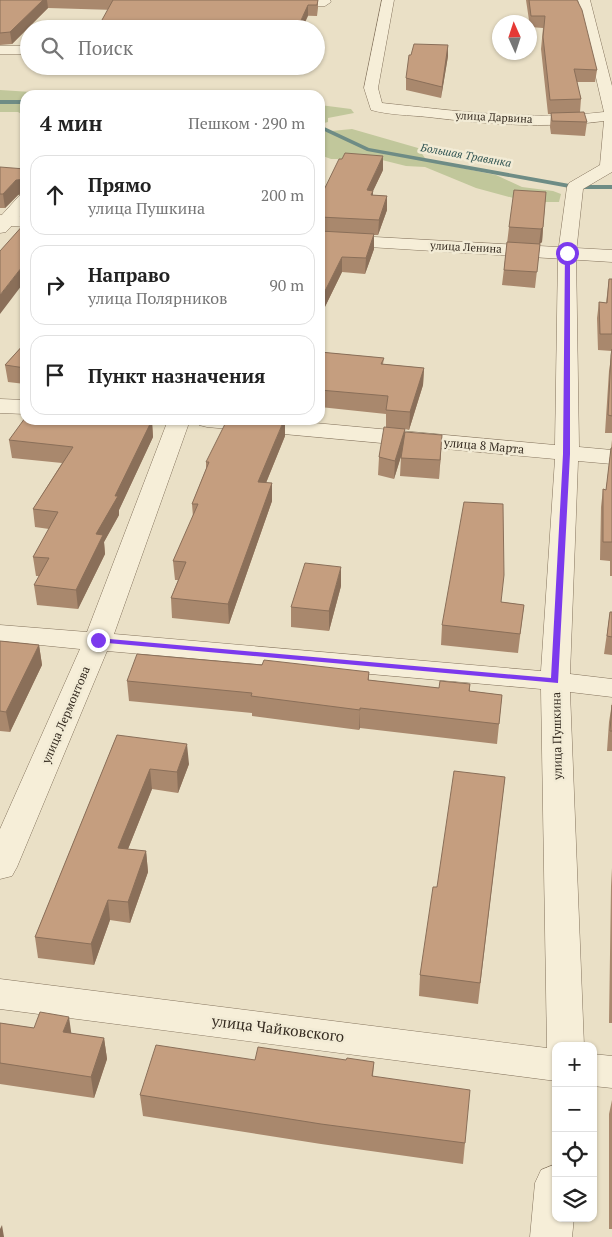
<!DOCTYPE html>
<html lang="ru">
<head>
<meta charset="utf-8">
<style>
	body { margin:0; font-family:"PT Serif",serif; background:#f6f6f6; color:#222 }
	.controls { position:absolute; right:15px; bottom:15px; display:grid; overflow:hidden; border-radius:10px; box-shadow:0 1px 4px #0004 }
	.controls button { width:45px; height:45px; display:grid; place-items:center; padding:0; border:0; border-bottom:1px solid #e0e0e0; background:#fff; color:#222; font:25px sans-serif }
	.compass { position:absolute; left:492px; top:15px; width:45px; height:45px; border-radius:50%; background:#fff; box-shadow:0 1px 4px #0004; rotate:357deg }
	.stop { position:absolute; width:15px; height:15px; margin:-11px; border:4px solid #7c3aed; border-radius:50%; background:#fff }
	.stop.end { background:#7c3aed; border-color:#fff; box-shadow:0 1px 5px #0008 }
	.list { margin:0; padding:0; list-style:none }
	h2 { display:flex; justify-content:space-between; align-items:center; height:65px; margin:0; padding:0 20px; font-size:21px }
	h2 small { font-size:16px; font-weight:400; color:#767676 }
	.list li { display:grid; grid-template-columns:32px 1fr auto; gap:15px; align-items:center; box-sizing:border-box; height:80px; margin:0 10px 10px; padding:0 10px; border:1px solid #e0e0e0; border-radius:15px }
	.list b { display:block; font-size:19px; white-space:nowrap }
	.list p { margin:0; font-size:16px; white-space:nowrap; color:#767676 }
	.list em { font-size:16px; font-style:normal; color:#767676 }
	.icon { flex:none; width:28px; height:28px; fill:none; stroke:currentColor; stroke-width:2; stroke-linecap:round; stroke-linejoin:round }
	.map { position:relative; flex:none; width:612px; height:1237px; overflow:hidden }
	.search { position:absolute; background:#fff; box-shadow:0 1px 4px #0004; left:20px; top:20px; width:305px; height:55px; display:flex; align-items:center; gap:12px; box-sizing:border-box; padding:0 18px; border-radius:28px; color:#767676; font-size:19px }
	.panel { position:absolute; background:#fff; box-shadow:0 1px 4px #0004; left:20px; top:90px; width:305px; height:335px; border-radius:15px }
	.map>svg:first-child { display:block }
</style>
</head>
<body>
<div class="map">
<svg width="612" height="1237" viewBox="0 0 612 1237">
	<rect width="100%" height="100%" fill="#eae0c6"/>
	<path fill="#c1c79b" d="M 0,90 L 78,95 L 25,95 L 25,116 L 18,112 L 0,112 Z
		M 320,105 L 351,109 L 354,113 L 328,118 L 328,122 L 320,124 Z
		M 352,129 L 418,148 L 427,161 L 496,175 L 522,187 L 553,191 L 561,194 L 559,202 L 528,202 L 476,188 L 425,167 L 406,166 L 378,159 L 331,159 L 320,155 L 321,132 Z"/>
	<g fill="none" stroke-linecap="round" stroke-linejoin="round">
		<path fill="#6e8c85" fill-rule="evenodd" d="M 0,100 L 25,100 L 25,104 L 0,104 Z
			M 320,125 L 369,148 L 575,185 L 612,185 L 612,189 L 575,189 L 367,151 L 320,129 Z"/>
		<defs>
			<path id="minor" d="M 275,0 L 330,0 L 331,2 L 325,6 L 280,6 L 276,5 L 274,2 Z
				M 382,0 L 394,0 L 378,88 L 382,103 C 456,111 530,121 604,112 L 578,0 L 590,0 L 612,86 L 612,172 L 583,189 L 576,253 L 579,447 L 612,450 L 612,464 L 578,461 L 570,674 L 612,679 L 612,697 L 570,692 L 584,1046 L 556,1046 L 556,1081 L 0,1009 L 0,979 L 547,1048 L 541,689 L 107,651 L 17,867 L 12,876 L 0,879 L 0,829 L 80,649 L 0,641 L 0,625 L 87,632 L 168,420 L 190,420 L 114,634 L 541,671 L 555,459 L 207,427 L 199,425 L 196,420 L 282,420 L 555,445 L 558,253 L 567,187 L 569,183 L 600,165 L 604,121 C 545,129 486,124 428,117 C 409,115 389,115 371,110 L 364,88 Z
				M 0,46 L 29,46 L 29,54 L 0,54 Z
				M 25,195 L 25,211 L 6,232 L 0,233 L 0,217 L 19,196 Z
				M 0,399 L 25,400 L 25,414 L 0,413 Z
				M 593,1054 L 612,1056 L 612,1088 L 593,1086 Z
				M 556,1164 L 556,1218 L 574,1218 L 572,1237 L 530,1237 L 535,1183 L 541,1170 Z"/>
			<path id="tertiary" d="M 0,215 L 25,217 L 25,227 L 0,225 Z
				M 320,234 L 612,250 L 612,262 L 320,244 Z"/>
		</defs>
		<use href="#minor" stroke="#84735d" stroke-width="1"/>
		<use href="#tertiary" stroke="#84735d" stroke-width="1"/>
		<use href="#minor" fill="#f6eed8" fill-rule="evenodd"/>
		<use href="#tertiary" fill="#f6eed8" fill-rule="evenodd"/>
	</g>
	<path fill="#a9886d" d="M 0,0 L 318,0 L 318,8 L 317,16 L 48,8 L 12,44 L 0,45 Z
		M 526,0 L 577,0 L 597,70 L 595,82 L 577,82 L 581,99 L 580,112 L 587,122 L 585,136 L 551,134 L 550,127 L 551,114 L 548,114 L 541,49 L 543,28 L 530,27 Z
		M 448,45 L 448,56 L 441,98 L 406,90 L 406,78 Z
		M 162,66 L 263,66 L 263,70 L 162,68 Z
		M 0,167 L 18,195 L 5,208 L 0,208 Z
		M 383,170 L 373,191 L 373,195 L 387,196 L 387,210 L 378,235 L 374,235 L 374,249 L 365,274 L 342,272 L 320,317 L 320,198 Z
		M 546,192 L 542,242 L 540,244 L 535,288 L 502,285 L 509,227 Z
		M 609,279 L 612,279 L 612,433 L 605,433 L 609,371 L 612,351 L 598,350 L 597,318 L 599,302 L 606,303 Z
		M 25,343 L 25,384 L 8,382 L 5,365 Z
		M 320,352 L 384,358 L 383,364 L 424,368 L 423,385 L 409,430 L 405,429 L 405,434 L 441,452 L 439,479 L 400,476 L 401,456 L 394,479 L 378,475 L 379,457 L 386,428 L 386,414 L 320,407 Z
		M 25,420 L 153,420 L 152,422 L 153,437 L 119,510 L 119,515 L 104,542 L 105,554 L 78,609 L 37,605 L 34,585 L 40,576 L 36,576 L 33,557 L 49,529 L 35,527 L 33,509 L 62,463 L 12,458 L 9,440 Z
		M 285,436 L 266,483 L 272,483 L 272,501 L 229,624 L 172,618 L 171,598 L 178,580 L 175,580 L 173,561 L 193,517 L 192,504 L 206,469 L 206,462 Z
		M 612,440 L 612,576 L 610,576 L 610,561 L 600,560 L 601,507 L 603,489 L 606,490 Z
		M 341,586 L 329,631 L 291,627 L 291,607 Z
		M 502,602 L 524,605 L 518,653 L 441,645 L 442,625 Z
		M 610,612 L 612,612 L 612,655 L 604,654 Z
		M 0,641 L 39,645 L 42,665 L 10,732 L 0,731 Z
		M 262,665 L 369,672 L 369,680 L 439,688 L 470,684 L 470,691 L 502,695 L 497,744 L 360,728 L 359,730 L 252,716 L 252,713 L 129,701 L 127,681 Z
		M 612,703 L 612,751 L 607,751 L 609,722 Z
		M 117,735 L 189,764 L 178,793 L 152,789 L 128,849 L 146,851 L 148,872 L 130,923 L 110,920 L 94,965 L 38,958 L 35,937 Z
		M 505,777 L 478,1004 L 419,996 L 420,975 L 437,887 Z
		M 612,868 L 612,1023 L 609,1023 L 611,886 Z
		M 0,1023 L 104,1038 L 107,1059 L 94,1098 L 0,1084 Z
		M 255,1060 L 346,1060 L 374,1062 L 373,1076 L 465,1143 L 463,1164 L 321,1144 L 143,1116 L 140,1095 Z
		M 612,1100 L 612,1229 L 609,1229 L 609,1114 Z"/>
	<path fill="#8a6f59" d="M 43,0 L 47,0 L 48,8 L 12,44 L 10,32 Z
		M 308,5 L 308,16 L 302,29 L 297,29 Z
		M 448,45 L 448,56 L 441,98 L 442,87 Z
		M 383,156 L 383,170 L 373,191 L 373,205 L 367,190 Z
		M 25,179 L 25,194 L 18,195 L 5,208 L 3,194 L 16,180 Z
		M 387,196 L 387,210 L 378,235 L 379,220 Z
		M 543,227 L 542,242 L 539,244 L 541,229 Z
		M 374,234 L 374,249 L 365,274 L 366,258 Z
		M 342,257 L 342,272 L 320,317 L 320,301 Z
		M 25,263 L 25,281 L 0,314 L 0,295 Z
		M 424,368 L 423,385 L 409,430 L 410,412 Z
		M 141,420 L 153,420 L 152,422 L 153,437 L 119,510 L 119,515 L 104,542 L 105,554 L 78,609 L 76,590 L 96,534 L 115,496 Z
		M 284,420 L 285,420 L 285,436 L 259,500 L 258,482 Z
		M 405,429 L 404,447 L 394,479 L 395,461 Z
		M 442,435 L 441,452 L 439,479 L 440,460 Z
		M 272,483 L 272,501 L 229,624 L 228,604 Z
		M 341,567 L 341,586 L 329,631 L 329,611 Z
		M 39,645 L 42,665 L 10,732 L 6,712 Z
		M 360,708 L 360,728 L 359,730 L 360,710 Z
		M 187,744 L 189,764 L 178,793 L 177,772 Z
		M 150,769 L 152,789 L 120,869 L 118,848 Z
		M 146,851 L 148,872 L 130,923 L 128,902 Z
		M 108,900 L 110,920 L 94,965 L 91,944 Z
		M 69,1017 L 72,1038 L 63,1032 Z
		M 104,1038 L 107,1059 L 94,1098 L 91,1077 Z
		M 2,1225 L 4,1237 L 0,1237 L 0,1229 Z"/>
	<path fill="#c59e7f" stroke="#8a6f59" d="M 0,0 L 43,0 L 10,32 L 0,33 Z
		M 113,0 L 318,0 L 317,5 L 308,5 L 297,29 L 97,29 Z
		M 529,0 L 577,0 L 582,10 L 597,70 L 574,69 L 581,99 L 550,100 L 543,37 L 545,16 L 531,16 Z
		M 414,44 L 448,45 L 442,87 L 406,78 L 409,55 L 411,55 Z
		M 584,112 L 587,122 L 552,121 L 551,113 Z
		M 345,153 L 383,156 L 367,190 L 373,191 L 371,195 L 387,196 L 379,220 L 320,217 L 320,198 L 339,159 L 342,159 Z
		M 0,167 L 25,169 L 25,191 L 25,179 L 16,180 L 3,194 L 0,194 Z
		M 514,190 L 546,192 L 543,227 L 541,229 L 509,227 Z
		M 25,223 L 25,263 L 0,295 L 0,251 Z
		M 320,231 L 374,234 L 366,258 L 342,257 L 320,301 Z
		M 507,242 L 540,244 L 537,272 L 504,270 Z
		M 609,279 L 612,279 L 612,334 L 600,334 L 599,302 L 607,303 Z
		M 25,343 L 25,368 L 5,365 Z
		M 612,349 L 612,416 L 608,415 L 611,355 Z
		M 320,352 L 384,358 L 381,364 L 424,368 L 410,412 L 386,410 L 388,396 L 320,390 Z
		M 25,418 L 25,420 L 152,420 L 115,496 L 118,496 L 96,534 L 103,535 L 76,590 L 34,585 L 49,558 L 33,557 L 58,512 L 33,509 L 73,447 L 9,440 Z
		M 227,420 L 284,420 L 258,482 L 272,483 L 228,604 L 171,598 L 186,562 L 173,561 L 198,504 L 192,504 L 209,462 L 206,462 Z
		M 384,427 L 405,429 L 395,461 L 379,457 Z
		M 405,432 L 442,435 L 440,460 L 401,458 Z
		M 611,448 L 612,448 L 612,542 L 603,542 L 603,489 L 606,490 Z
		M 464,502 L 503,504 L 504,575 L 501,602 L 524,605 L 520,634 L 442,625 Z
		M 305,563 L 341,567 L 329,611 L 291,607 Z
		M 610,612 L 612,612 L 612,637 L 607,636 Z
		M 0,641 L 39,645 L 6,712 L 0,711 Z
		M 137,654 L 262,665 L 264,660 L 369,672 L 368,680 L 439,688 L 440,681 L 470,684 L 469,691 L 502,695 L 499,724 L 360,708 L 360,710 L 251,696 L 252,693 L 127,681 Z
		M 612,705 L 612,731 L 610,731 Z
		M 117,735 L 187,744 L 177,772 L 150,769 L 118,848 L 146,851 L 128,902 L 108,900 L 91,944 L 35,937 Z
		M 454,771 L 505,777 L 480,983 L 420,975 L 433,887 L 437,887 Z
		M 40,1012 L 69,1017 L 63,1032 L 104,1038 L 91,1077 L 0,1063 L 0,1023 L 34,1028 Z
		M 156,1045 L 255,1060 L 258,1047 L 346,1060 L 347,1058 L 374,1062 L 372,1076 L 470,1090 L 465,1143 L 321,1124 L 140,1095 Z"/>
	<path fill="#7c3aed" d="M 565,252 L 570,253 L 570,454 L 558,683 L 96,642 L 94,640 L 98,638 L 551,678 L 563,454 Z"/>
	<g text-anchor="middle" stroke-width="5" stroke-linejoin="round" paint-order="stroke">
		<g font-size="11" fill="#352b20" stroke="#f2ebd5">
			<text transform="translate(494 117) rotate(3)" y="4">улица Дарвина</text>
			<text transform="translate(466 247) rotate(3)" y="4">улица Ленина</text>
		</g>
		<g font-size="11" font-style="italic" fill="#305452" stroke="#f2ebd5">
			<text transform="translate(466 155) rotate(10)" y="4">Большая Травянка</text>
		</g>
		<g font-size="12" fill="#352b20" stroke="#f2ebd5">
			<text transform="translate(484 446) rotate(5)" y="4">улица 8 Марта</text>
			<text transform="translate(66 715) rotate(-67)" y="4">улица Лермонтова</text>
			<text transform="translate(557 736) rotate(-91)" y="4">улица Пушкина</text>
		</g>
		<g font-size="15" fill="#352b20" stroke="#f2ebd5">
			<text transform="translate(278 1029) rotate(7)" y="5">улица Чайковского</text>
		</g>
	</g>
</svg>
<div class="controls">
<button>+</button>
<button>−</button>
<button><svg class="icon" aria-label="locate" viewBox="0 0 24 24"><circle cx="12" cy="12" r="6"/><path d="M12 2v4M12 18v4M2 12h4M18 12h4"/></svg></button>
<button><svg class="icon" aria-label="layers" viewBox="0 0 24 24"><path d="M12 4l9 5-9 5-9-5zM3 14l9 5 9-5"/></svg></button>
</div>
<svg class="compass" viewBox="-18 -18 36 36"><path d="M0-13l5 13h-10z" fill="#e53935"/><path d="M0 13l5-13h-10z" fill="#767676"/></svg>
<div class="stop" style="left:567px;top:253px"></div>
<div class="stop end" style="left:98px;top:640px"></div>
<div class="search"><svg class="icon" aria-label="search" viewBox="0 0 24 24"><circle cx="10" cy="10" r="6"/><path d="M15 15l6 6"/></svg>Поиск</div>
<section class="panel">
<h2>4 мин<small>Пешком · 290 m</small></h2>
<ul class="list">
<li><svg class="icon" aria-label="ahead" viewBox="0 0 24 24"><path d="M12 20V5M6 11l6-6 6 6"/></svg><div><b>Прямо</b><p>улица Пушкина</p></div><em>200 m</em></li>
<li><svg class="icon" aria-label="right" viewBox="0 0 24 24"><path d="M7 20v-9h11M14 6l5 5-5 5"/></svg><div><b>Направо</b><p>улица Полярников</p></div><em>90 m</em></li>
<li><svg class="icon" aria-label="arrive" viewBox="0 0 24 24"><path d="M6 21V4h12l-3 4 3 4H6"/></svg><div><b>Пункт назначения</b></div></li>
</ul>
</section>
</div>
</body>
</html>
